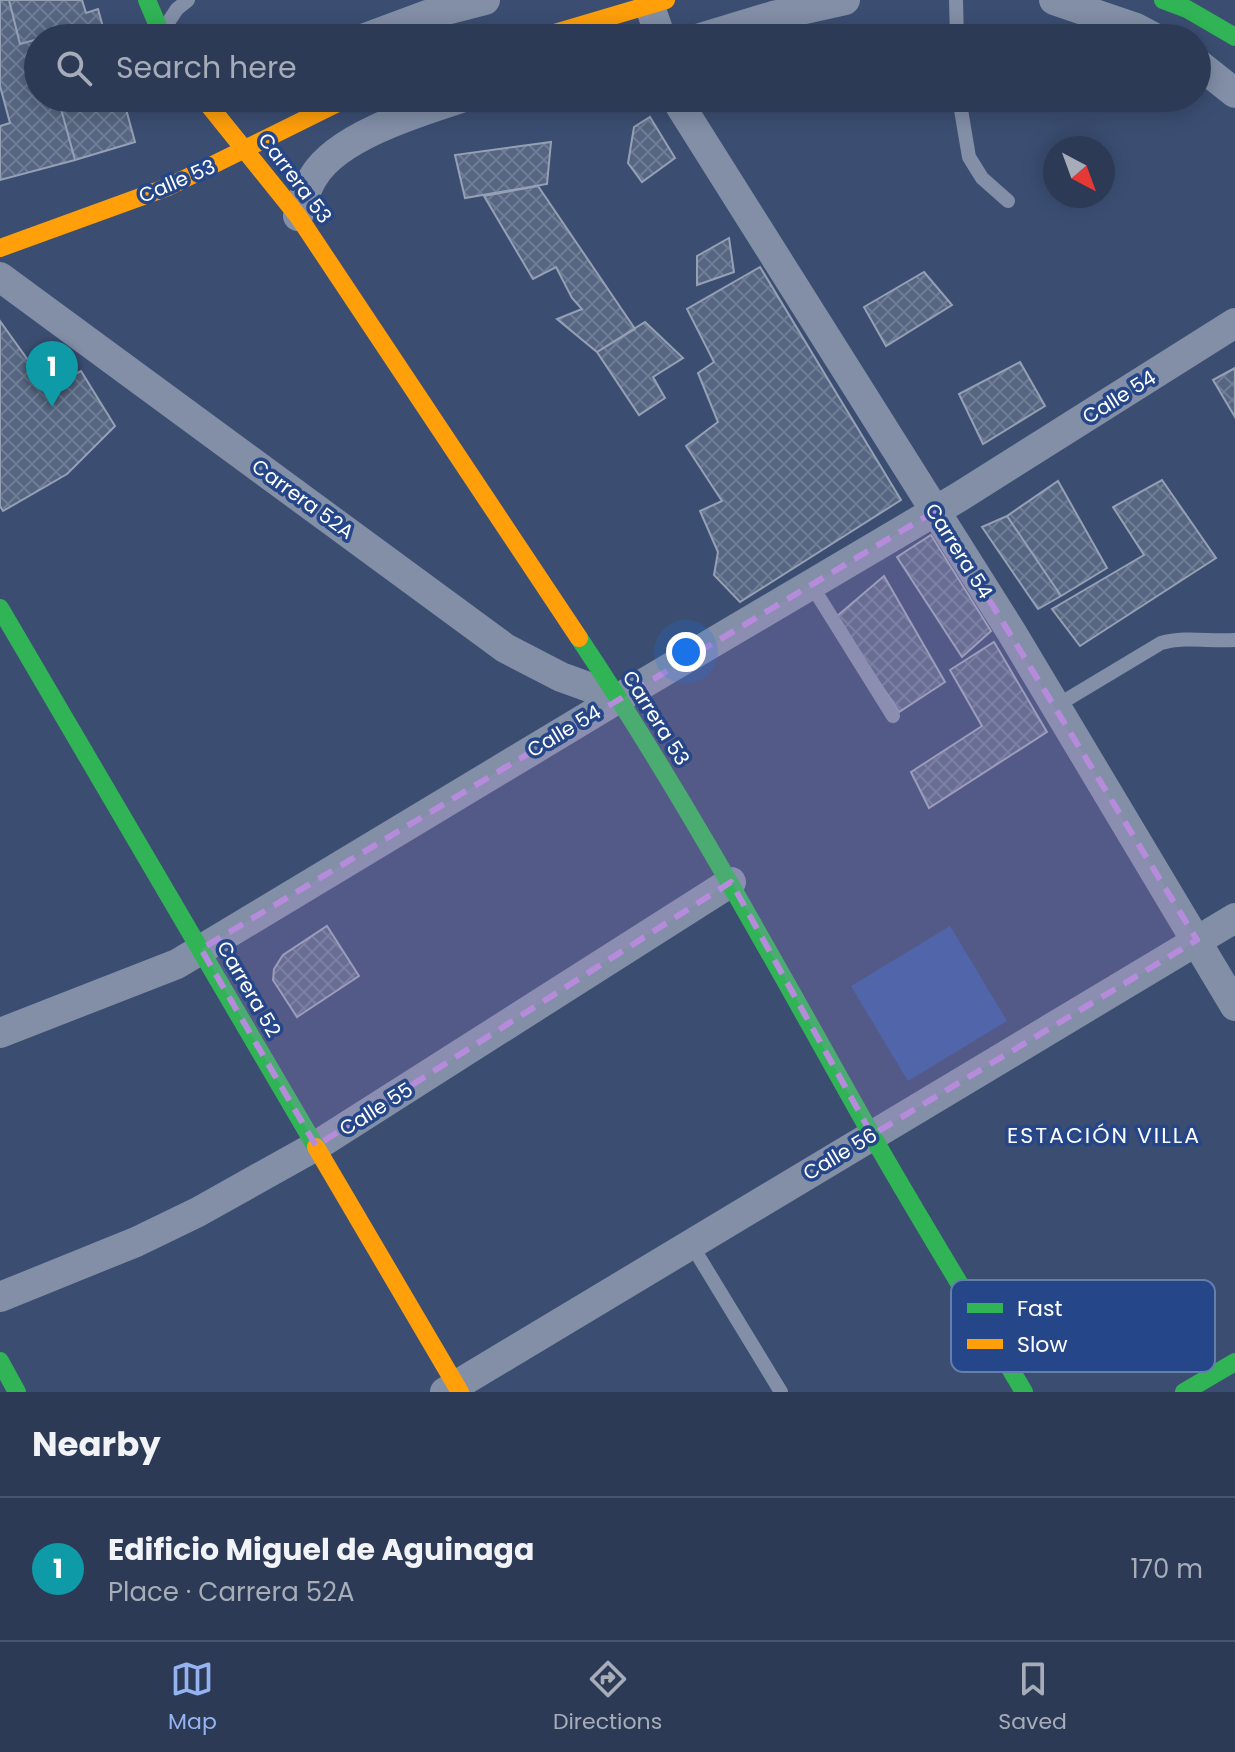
<!DOCTYPE html>
<html lang="en">
<head>
<meta charset="utf-8">
<style>
	body { margin:0; font-family:Poppins,sans-serif; background:#34415c; color:#f1f3f6 }
	.compass { position:absolute; left:1043px; top:136px; width:72px; height:72px; border-radius:50%; background:#2c3a56; box-shadow:0 4px 20px #0003; rotate:139deg }
	.you { position:absolute; left:686px; top:652px; width:28px; height:28px; margin:-20px; border:6px solid #fff; border-radius:50%; background:#1a73e8; box-shadow:0 0 0 12px #1a73e833 }
	.badge { display:grid; place-items:center; width:52px; height:52px; border-radius:50%; background:#95b2f1; color:#fff; font-size:26px; font-weight:700 }
	.pin { position:absolute; translate:-50% -66px; filter:drop-shadow(0 2px 4px #0008) }
	.pin::after { content:''; position:absolute; top:42px; width:28px; height:24px; background:inherit; clip-path:polygon(0 0,100% 0,50% 100%) }
	.list { margin:0; padding:0; list-style:none }
	h2 { display:flex; justify-content:space-between; align-items:center; height:104px; margin:0; padding:0 32px; font-size:34px }
	h2 small { font-size:26px; font-weight:400; color:#a6adb9 }
	.list li { display:grid; grid-template-columns:52px 1fr auto; gap:24px; align-items:center; box-sizing:border-box; height:144px; padding:0 32px; border-top:2px solid #48546c }
	.list b { display:block; font-size:30px; white-space:nowrap }
	.list p { margin:0; font-size:26px; white-space:nowrap; color:#a6adb9 }
	.list em { font-size:26px; font-style:normal; color:#a6adb9 }
	.icon { flex:none; width:44px; height:44px; fill:none; stroke:currentColor; stroke-width:2; stroke-linecap:round; stroke-linejoin:round }
	.map { position:relative; flex:none; width:1235px; height:1392px; overflow:hidden }
	.search { position:absolute; background:#2c3a56; box-shadow:0 4px 20px #0003; left:24px; right:24px; top:24px; height:88px; display:flex; align-items:center; gap:20px; box-sizing:border-box; padding:0 28px; border-radius:44px; color:#a6adb9; font-size:30px }
	.sheet { height:248px; background:#2c3a56 }
	nav { display:flex; justify-content:space-around; align-items:center; box-sizing:border-box; height:112px; border-top:2px solid #48546c; background:#2c3a56; font-size:22px; color:#a6adb9 }
	nav a { display:grid; justify-items:center; gap:4px }
	nav .on { color:#95b2f1 }
	.map>svg:first-child { display:block }
</style>
</head>
<body>
<div class="map">
<svg width="1235" height="1392" viewBox="0 0 1235 1392">
	<defs>
		<pattern id="building-cross-hatch" width="8" height="8" patternUnits="userSpaceOnUse" patternTransform="scale(2)"><rect width="8" height="8" fill="#566682"/><path d="M0 0l8 8M0 8l8-8" fill="none" stroke="#6f7d95"/></pattern>
	</defs>
	<rect width="100%" height="100%" fill="#3b4e72"/>
	<path fill="#395c9e" d="M 950,926 L 1007,1021 L 908,1081 L 851,986 Z"/>
	<path fill="url(#building-cross-hatch)" stroke="#96a0b5" stroke-width="2" d="M 0,0 L 9,0 L 20,44 L 38,39 L 38,98 L 58,98 L 75,160 L 0,180 L 0,126 L 10,123 L 0,86 Z
		M 9,0 L 82,0 L 86,13 L 98,9 L 106,38 L 42,38 L 20,44 Z
		M 58,98 L 123,98 L 135,142 L 75,160 Z
		M 650,117 L 675,158 L 642,182 L 628,163 L 634,127 Z
		M 551,142 L 547,184 L 465,198 L 455,155 Z
		M 538,186 L 635,329 L 597,352 L 557,319 L 582,309 L 572,298 L 556,267 L 533,279 L 484,196 Z
		M 729,238 L 734,272 L 697,285 L 697,256 Z
		M 760,267 L 901,500 L 740,602 L 714,575 L 718,552 L 700,511 L 722,501 L 686,446 L 718,422 L 698,373 L 714,362 L 687,309 Z
		M 924,272 L 952,305 L 886,346 L 864,307 Z
		M 0,321 L 48,388 L 81,371 L 115,426 L 67,474 L 3,511 L 0,506 Z
		M 645,322 L 683,358 L 653,377 L 665,398 L 639,415 L 597,352 Z
		M 1020,362 L 1045,406 L 983,444 L 959,394 Z
		M 1235,368 L 1235,417 L 1213,380 Z
		M 1162,480 L 1216,558 L 1080,646 L 1052,609 L 1144,555 L 1113,507 Z
		M 1058,481 L 1107,568 L 1061,596 L 1007,516 Z
		M 1007,516 L 1061,596 L 1038,609 L 982,527 Z
		M 931,535 L 991,631 L 962,657 L 897,557 Z
		M 884,576 L 945,682 L 899,712 L 836,617 Z
		M 994,642 L 1047,732 L 929,808 L 911,772 L 982,726 L 950,670 Z
		M 327,926 L 359,976 L 297,1017 L 273,980 L 274,969 L 283,955 Z"/>
	<g fill="none" stroke-linecap="round" stroke-linejoin="round">
		<path stroke="#828fa7" stroke-width="14" d="M 956,0 L 957,38
			M 165,27 L 177,9 L 188,0
			M 959,98 L 969,157 L 982,178 L 1008,201
			M 812,586 L 893,716
			M 1056,706 L 1161,643 C 1186,636 1210,642 1235,640
			M 691,1244 L 781,1392"/>
		<path stroke="#828fa7" stroke-width="30" d="M 1054,0 L 1136,28 L 1155,38
			M 649,4 L 661,38
			M 365,38 L 427,15 L 485,0
			M 700,38 L 773,16 L 845,0
			M 1197,63 L 1235,93
			M 679,98 L 681,107 L 1012,633 L 1235,1006
			M 298,216 C 302,202 306,188 314,176 C 338,136 418,112 461,98
			M 0,277 L 505,648 L 561,677 L 619,698
			M 0,1033 L 177,964 L 619,698 L 959,497 L 1235,323
			M 0,1297 L 136,1242 L 198,1212 L 316,1146 L 731,882
			M 445,1392 L 1235,918"/>
		<path stroke="#30b455" stroke-width="18" d="M 147,0 L 163,38
			M 1163,0 L 1187,9 L 1235,37
			M 0,608 L 316,1147
			M 579,638 C 685,797 776,965 870,1132 C 920,1220 973,1305 1024,1392
			M 0,1361 L 17,1392
			M 1184,1392 L 1235,1362"/>
		<path stroke="#ff9f0a" stroke-width="18" d="M 538,38 L 666,0
			M 203,98 L 298,216 L 579,638
			M 0,248 L 168,187 L 348,98
			M 316,1147 L 460,1392"/>
	</g>
	<path fill="#b68bdc" fill-opacity="0.2" stroke="#b68bdc" stroke-width="6" stroke-dasharray="16 10" stroke-linejoin="round" d="M 935,511 L 1197,940 L 872,1135 L 731,882 L 316,1146 L 201,949 Z"/>
	<g text-anchor="middle" stroke-width="7" stroke-linejoin="round" paint-order="stroke">
		<g font-size="20" fill="#fff" stroke="#254688">
			<text transform="translate(295 178) rotate(53)" y="7">Carrera 53</text>
			<text transform="translate(177 181) rotate(-23)" y="7">Calle 53</text>
			<text transform="translate(1119 397) rotate(-32)" y="7">Calle 54</text>
			<text transform="translate(303 499) rotate(36)" y="7">Carrera 52A</text>
			<text transform="translate(959 551) rotate(58)" y="7">Carrera 54</text>
			<text transform="translate(656 718) rotate(58)" y="7">Carrera 53</text>
			<text transform="translate(564 731) rotate(-31)" y="7">Calle 54</text>
			<text transform="translate(249 989) rotate(60)" y="7">Carrera 52</text>
			<text transform="translate(376 1109) rotate(-32)" y="7">Calle 55</text>
			<text transform="translate(840 1154) rotate(-31)" y="7">Calle 56</text>
		</g>
		<g font-size="22" letter-spacing="2" fill="#fff" stroke="#254688">
			<text x="1104" y="1143">ESTACIÓN VILLA</text>
		</g>
	</g>
	<rect x="951" y="1280" width="264" height="92" rx="12" fill="#254688" stroke="#667eac" stroke-width="2"/>
	<rect x="967" y="1303" width="36" height="10" fill="#30b455"/>
	<rect x="967" y="1339" width="36" height="10" fill="#ff9f0a"/>
	<g font-size="22" fill="#fff">
		<text x="1017" y="1316">Fast</text>
		<text x="1017" y="1352">Slow</text>
	</g>
</svg>
<svg class="compass" viewBox="-18 -18 36 36"><path d="M0-13l5 13h-10z" fill="#e53935"/><path d="M0 13l5-13h-10z" fill="#a6adb9"/></svg>
<div class="you"></div>
<div class="pin badge" style="left:52px;top:407px;background:#0f9aa8">1</div>
<div class="search"><svg class="icon" aria-label="search" viewBox="0 0 24 24"><circle cx="10" cy="10" r="6"/><path d="M15 15l6 6"/></svg>Search here</div>
</div>
<section class="sheet">
<h2>Nearby<small></small></h2>
<ul class="list">
<li><span class="badge" style="background:#0f9aa8">1</span><div><b>Edificio Miguel de Aguinaga</b><p>Place · Carrera 52A</p></div><em>170 m</em></li>
</ul>
</section>
<nav>
<a class="on"><svg class="icon" aria-label="map" viewBox="0 0 24 24"><path d="M3 6l6-2 6 2 6-2v14l-6 2-6-2-6 2zM9 4v14M15 6v14"/></svg>Map</a>
<a><svg class="icon" aria-label="directions" viewBox="0 0 24 24"><path d="M12 3l9 9-9 9-9-9zM9 14v-3h6M13 9l2 2-2 2"/></svg>Directions</a>
<a><svg class="icon" aria-label="saved" viewBox="0 0 24 24"><path d="M7 4h10v16l-5-4-5 4z"/></svg>Saved</a>
</nav>
</body>
</html>
